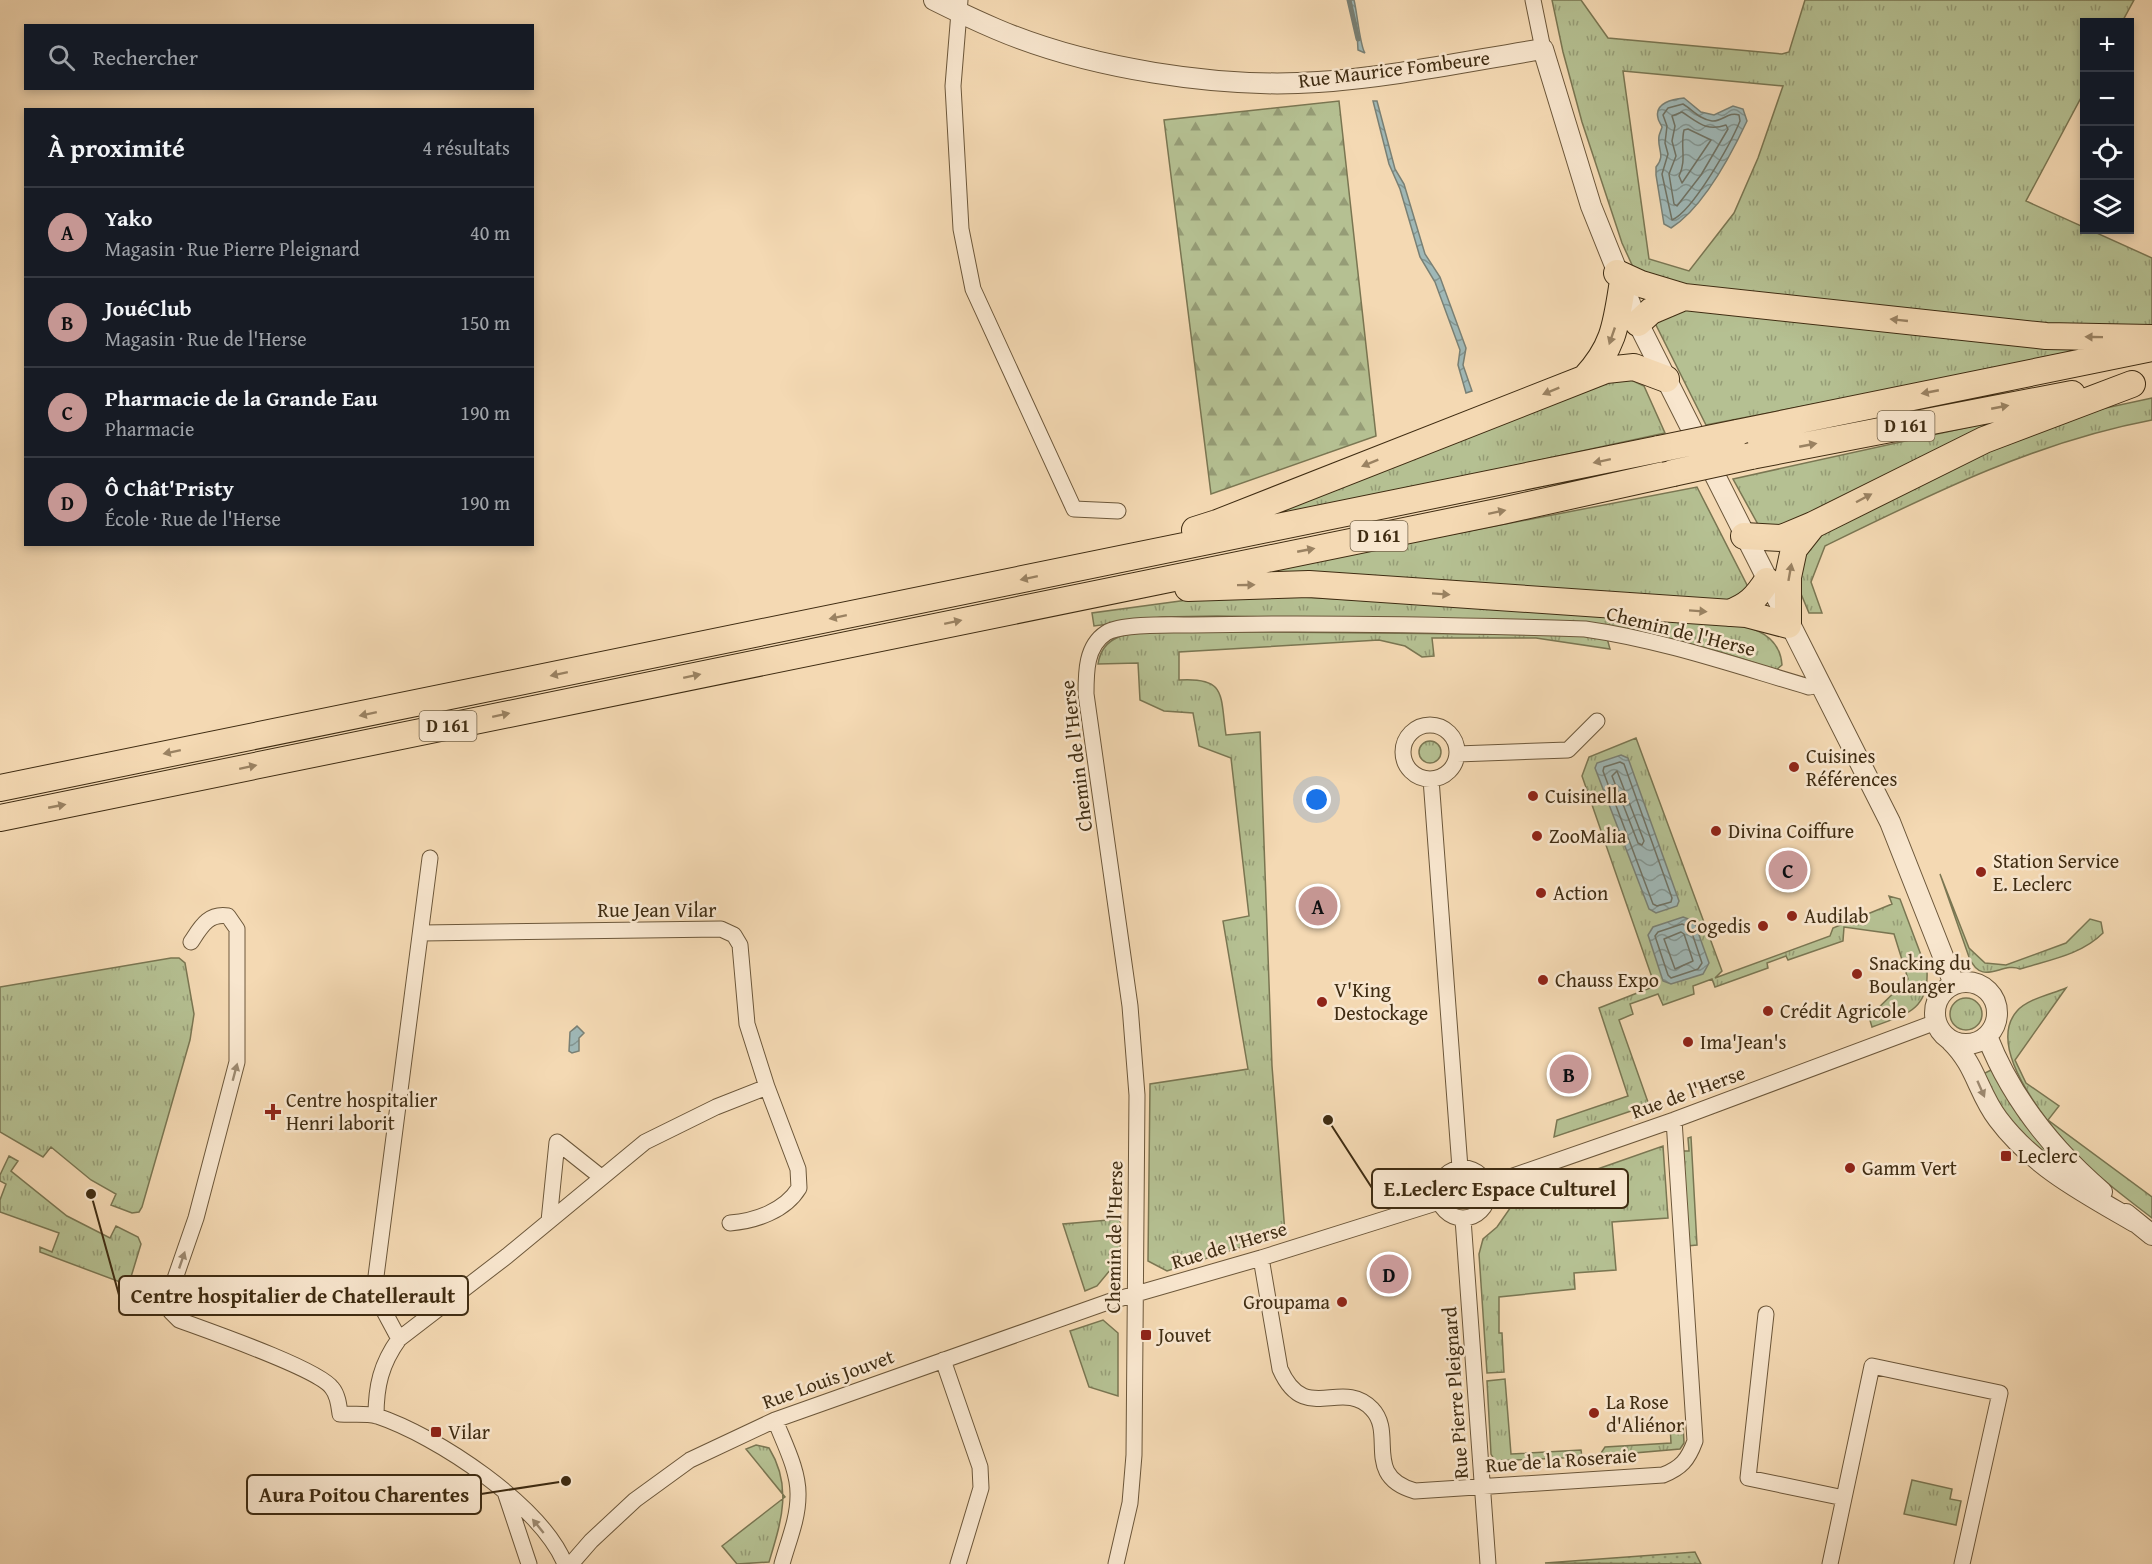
<!DOCTYPE html>
<html lang="fr">
<head>
<meta charset="utf-8">
<style>
	body { margin:0; font-family:"Gentium Book Plus",serif; background:#242831; color:#f1f3f6 }
	.controls { position:absolute; right:18px; top:18px; display:grid; overflow:hidden; border-radius:0px; box-shadow:0 3px 9px #0003 }
	.controls button { width:54px; height:54px; display:grid; place-items:center; padding:0; border:0; border-bottom:2px solid #363941; background:#171b24; color:#f1f3f6; font:30px sans-serif }
	.you { position:absolute; left:1317px; top:800px; width:21px; height:21px; margin:-15px; border:4px solid #fff; border-radius:50%; background:#1a73e8; box-shadow:0 0 0 9px #1a73e833 }
	.badge { display:grid; place-items:center; width:39px; height:39px; border-radius:50%; background:#c59692; color:#111; font-size:20px; font-weight:700 }
	.pin { position:absolute; translate:-50% -50%; border:3px solid #fff; box-shadow:0 2px 6px #0006 }
	.list { margin:0; padding:0; list-style:none }
	h2 { display:flex; justify-content:space-between; align-items:center; height:78px; margin:0; padding:0 24px; font-size:26px }
	h2 small { font-size:20px; font-weight:400; color:#9ea1a6 }
	.list li { display:grid; grid-template-columns:39px 1fr auto; gap:18px; align-items:center; box-sizing:border-box; height:90px; padding:0 24px; border-top:2px solid #363941 }
	.list b { display:block; font-size:22px; white-space:nowrap }
	.list p { margin:0; font-size:20px; white-space:nowrap; color:#9ea1a6 }
	.list em { font-size:20px; font-style:normal; color:#9ea1a6 }
	.icon { flex:none; width:33px; height:33px; fill:none; stroke:currentColor; stroke-width:2; stroke-linecap:round; stroke-linejoin:round }
	.map { position:relative; flex:none; width:2152px; height:1564px; overflow:hidden }
	.search { position:absolute; background:#171b24; box-shadow:0 3px 9px #0003; left:24px; top:24px; width:510px; height:66px; display:flex; align-items:center; gap:15px; box-sizing:border-box; padding:0 21px; border-radius:0px; color:#9ea1a6; font-size:22px }
	.panel { position:absolute; background:#171b24; box-shadow:0 3px 9px #0003; left:24px; top:108px; width:510px; height:438px; border-radius:0px }
	.map>svg:first-child { display:block }
</style>
</head>
<body>
<div class="map">
<svg width="2152" height="1564" viewBox="0 0 2152 1564">
	<defs>
		<pattern id="grass-tufts" width="24" height="20" patternUnits="userSpaceOnUse" patternTransform="scale(1.5)"><rect width="24" height="20" fill="#b5c092"/><path d="M3 7l-1-3M5 7V3M7 7l1-3M15 17l-1-3M17 17v-4M19 17l1-3" fill="none" stroke="#959c76"/></pattern>
		<pattern id="forest-firs" width="22" height="20" patternUnits="userSpaceOnUse" patternTransform="scale(1.5)"><rect width="22" height="20" fill="#b5c092"/><path d="M5 1l3.5 6h-7zM16 11l3.5 6h-7z" fill="#959c76"/></pattern>
		<pattern id="garden-dots" width="8" height="8" patternUnits="userSpaceOnUse" patternTransform="scale(1.5)"><rect width="8" height="8" fill="#b5c092"/><path d="M2 2h.1M6 6h.1" fill="none" stroke="#959c76" stroke-width="1.8" stroke-linecap="round"/></pattern>
		<pattern id="water-waves" width="16" height="10" patternUnits="userSpaceOnUse" patternTransform="scale(1.5)"><rect width="16" height="10" fill="#9fb8b7"/><path d="M0 5q4-4 8 0t8 0" fill="none" stroke="#839693"/></pattern>
	</defs>
	<rect width="100%" height="100%" fill="#f4d9b3"/>
	<filter id="stains"><feTurbulence type="fractalNoise" baseFrequency=".00333" numOctaves="4"/><feColorMatrix values="0 0 0 0 .2 0 0 0 0 .09 0 0 0 0 .02 0 0 0 .5 -.17"/></filter>
	<radialGradient id="worn" r=".72"><stop offset=".6" stop-color="#630" stop-opacity="0"/><stop offset="1" stop-color="#630" stop-opacity=".3"/></radialGradient>
	<path fill="url(#grass-tufts)" stroke="#7a7652" stroke-width="1.5" fill-rule="evenodd" d="M 1552,0 L 1581,0 L 1608,38 L 1782,54 L 1789,52 L 1805,0 L 2134,0 L 2122,22 L 2084,22 L 2084,92 L 2026,201 L 2152,258 L 2152,327 L 2083,328 L 1679,287 L 1633,267 L 1622,243 L 1582,122 L 1563,52 ZM 1623,71 L 1783,86 L 1758,158 L 1734,213 L 1689,271 L 1649,259 Z
		M 1676,304 L 2129,343 L 1706,425 L 1653,319 Z
		M 1604,379 L 1629,379 L 1644,386 L 1665,433 L 1230,527 Z
		M 2152,398 L 2152,420 C 2035,442 1931,494 1825,546 L 1811,582 L 1822,613 L 1809,613 L 1799,589 L 1801,553 L 1830,524 L 2064,417 Z
		M 2046,410 L 1790,529 L 1760,528 L 1733,479 Z
		M 1697,487 L 1747,585 L 1747,595 L 1737,602 L 1211,581 Z
		M 1284,596 L 1729,621 C 1754,628 1780,635 1782,665 L 1776,670 C 1715,649 1655,633 1592,623 L 1217,616 L 1162,617 L 1094,626 L 1092,613 L 1195,599 Z
		M 1162,631 L 1577,635 L 1607,638 L 1610,649 L 1536,638 L 1432,638 L 1434,656 L 1422,657 L 1405,646 L 1379,640 L 1179,652 L 1179,680 C 1227,677 1220,695 1226,735 L 1260,732 L 1272,1066 L 1285,1233 L 1167,1271 L 1148,1261 L 1150,1084 L 1248,1069 L 1223,921 L 1249,916 L 1231,758 L 1199,746 L 1193,713 L 1164,711 L 1140,700 L 1138,663 L 1098,664 C 1103,631 1135,633 1162,631 Z
		M 1636,738 L 1722,971 L 1715,978 L 1830,936 L 1833,928 L 1892,904 L 1889,896 L 1900,899 L 1927,971 C 1929,1011 1904,1015 1872,1027 L 1869,1017 L 1908,979 L 1894,934 L 1844,927 L 1843,941 L 1788,960 L 1786,956 L 1767,963 L 1768,968 L 1715,987 L 1712,979 L 1693,986 L 1694,994 L 1663,1005 L 1658,994 L 1630,1004 L 1633,1014 L 1619,1020 L 1649,1105 L 1554,1137 L 1557,1120 L 1628,1096 L 1599,1008 L 1655,986 L 1582,776 L 1589,757 Z
		M1419 752a11 11 0 1 1 22 0a11 11 0 1 1-22 0Z
		M 1940,874 L 1969,948 L 1985,963 L 2006,965 L 2066,943 L 2090,919 L 2101,922 L 2103,933 C 2081,955 2049,960 2020,969 C 2002,961 1982,988 1969,957 Z
		M 171,958 L 179,958 L 185,963 L 194,1014 L 190,1040 L 142,1207 L 139,1212 L 132,1213 L 111,1205 L 116,1194 L 91,1180 L 51,1147 L 43,1157 L 0,1132 L 0,987 Z
		M 2066,988 L 2015,1060 L 2026,1083 L 2059,1106 L 2048,1120 L 2152,1197 L 2152,1218 C 2134,1204 2115,1190 2098,1175 C 2067,1148 1980,1053 2017,1011 C 2027,999 2052,994 2066,988 Z
		M1950 1014a16 16 0 1 1 32 0a16 16 0 1 1-32 0Z
		M 1993,1069 L 2068,1175 L 2009,1123 L 1983,1074 Z
		M 1691,1137 L 1697,1245 L 1687,1246 L 1681,1151 L 1689,1151 L 1688,1138 Z
		M 1663,1146 L 1668,1218 L 1612,1222 L 1616,1270 L 1574,1273 L 1575,1289 L 1499,1297 L 1499,1333 L 1502,1333 L 1504,1372 L 1487,1373 L 1479,1254 L 1483,1239 L 1497,1227 L 1515,1201 L 1529,1193 Z
		M 9,1156 L 18,1161 L 11,1171 L 67,1216 L 110,1238 L 116,1226 L 138,1237 L 141,1244 L 131,1277 L 120,1282 L 40,1252 L 40,1247 L 52,1252 L 59,1233 L 0,1212 L 0,1200 L 6,1184 L 0,1181 L 0,1175 Z
		M 1120,1219 L 1120,1258 L 1097,1286 L 1085,1291 L 1063,1224 Z
		M 1103,1320 L 1118,1333 L 1118,1396 L 1089,1387 L 1070,1331 Z
		M 1505,1379 L 1511,1454 L 1581,1450 L 1582,1457 L 1495,1461 L 1491,1454 L 1487,1381 Z
		M 1683,1424 L 1684,1443 L 1680,1449 L 1599,1456 L 1605,1447 L 1671,1443 L 1670,1425 Z
		M 756,1445 L 769,1448 C 793,1487 781,1522 769,1562 L 737,1564 L 722,1546 L 785,1497 L 746,1449 Z
		M 1912,1480 L 1952,1489 L 1950,1499 L 1961,1501 L 1956,1525 L 1904,1514 Z"/>
	<path fill="url(#forest-firs)" stroke="#7a7652" stroke-width="1.5" d="M 1339,101 L 1376,436 L 1211,494 L 1164,120 Z"/>
	<path fill="url(#garden-dots)" stroke="#7a7652" stroke-width="1.5" d="M 1695,1552 L 1701,1564 L 1545,1563 Z"/>
	<path fill="url(#water-waves)" stroke="#798075" stroke-width="1.5" d="M 1348,0 L 1354,0 C 1357,11 1360,47 1365,53 L 1358,50 L 1357,32 Z
		M 1684,98 L 1701,112 L 1714,115 L 1733,106 L 1743,109 L 1747,121 C 1731,155 1703,208 1671,228 L 1664,224 L 1656,175 L 1656,167 C 1666,155 1657,150 1659,136 C 1659,135 1662,128 1662,127 C 1661,124 1658,121 1658,118 C 1654,103 1673,99 1684,98 Z
		M 1373,101 L 1377,101 L 1395,169 L 1404,184 L 1425,254 L 1440,277 L 1466,348 L 1463,365 L 1472,391 L 1466,393 L 1458,365 L 1460,350 L 1435,282 L 1420,257 L 1400,189 L 1389,164 Z
		M 1621,755 L 1628,758 L 1679,901 L 1677,906 L 1656,913 L 1649,909 L 1595,768 L 1597,763 Z
		M 1683,917 L 1694,921 L 1709,963 L 1703,974 L 1671,984 L 1663,981 L 1648,935 L 1653,927 Z
		M 577,1026 L 584,1033 L 579,1038 L 579,1051 L 572,1053 L 569,1051 L 570,1032 Z"/>
	<g fill="none" stroke-linecap="round" stroke-linejoin="round">
		<path stroke="#6f7264" stroke-width="1.5" d="M 1683,104 C 1693,110 1699,119 1712,121 C 1722,122 1729,111 1739,115 L 1740,121 C 1731,143 1693,211 1672,220 L 1662,174 L 1668,154 L 1665,143 L 1667,126 L 1663,115 L 1668,108 Z
			M 1682,112 C 1698,122 1706,132 1726,125 L 1728,129 L 1701,175 L 1677,206 L 1674,204 L 1669,174 L 1676,156 L 1672,141 L 1675,126 L 1672,116 Z
			M 1688,129 L 1711,140 L 1682,183 L 1679,176 C 1687,160 1680,147 1684,130 Z
			M 1620,762 L 1624,764 L 1672,898 L 1671,902 L 1657,906 L 1653,904 L 1603,771 L 1604,767 Z
			M 1617,771 L 1644,841 L 1642,845 L 1638,843 L 1612,776 Z
			M 1682,924 L 1690,927 L 1702,963 L 1698,969 L 1671,978 L 1668,975 L 1655,936 L 1658,932 Z
			M 1681,932 L 1684,934 L 1693,961 L 1675,969 L 1664,939 Z"/>
		<path stroke="#798075" stroke-width="5" d="M 1349,0 L 1358,39"/>
		<defs>
			<path id="minor" d="M 960,0 L 953,86 L 961,229 L 973,289 L 1074,509 L 1118,511
				M 1533,0 L 1543,49
				M1403 752a27 27 0 1 1 54 0a27 27 0 1 1-54 0Z
				M 1457,754 L 1568,750 L 1597,721
				M 1431,779 L 1460,1168
				M 191,942 C 201,927 208,913 228,916 L 237,929 L 237,1062 L 196,1218 L 170,1293 L 171,1312 L 179,1320 C 206,1330 319,1369 332,1388 C 338,1395 339,1406 340,1414 C 352,1415 366,1413 377,1416 C 437,1436 541,1505 565,1564
				M1438 1193a25 25 0 1 1 50 0a25 25 0 1 1-50 0Z
				M 1487,1185 L 1674,1120 L 1936,1022
				M 1463,1219 L 1488,1564
				M 549,1221 L 557,1142 L 601,1177
				M 730,1223 C 755,1221 785,1211 799,1188 L 798,1169 L 767,1087
				M 1261,1258 L 1280,1369 C 1305,1426 1341,1377 1372,1409 C 1396,1434 1362,1476 1415,1491 L 1663,1475 C 1681,1468 1688,1460 1695,1441 L 1674,1120
				M 1766,1314 L 1748,1478 L 1844,1498
				M 399,1339 L 507,1256 L 645,1142 L 716,1107 L 767,1087 L 747,1024 L 740,945 L 734,935 L 721,929 L 422,933
				M 943,1360 L 980,1467 L 981,1488 L 958,1564
				M 376,1416 C 376,1386 381,1364 399,1339 L 377,1298 L 375,1284 L 430,858
				M 775,1420 C 784,1443 799,1471 798,1496 C 798,1519 788,1542 782,1564
				M 506,1495 L 529,1564
				M 571,1564 L 591,1541 L 635,1500 L 690,1460 L 775,1420 L 1108,1302 L 1261,1258 L 1439,1202
				M 1116,1564 L 1130,1503 L 1134,1455 L 1137,1095 L 1130,1006 L 1086,694 C 1086,672 1086,646 1106,633 C 1121,623 1173,625 1192,625 C 1323,622 1454,625 1585,629 C 1662,640 1734,665 1809,687 L 1820,685
				M 1830,1564 L 1872,1366 L 2000,1393 L 1962,1564"/>
			<path id="tertiary" d="M 934,0 C 954,10 975,20 996,29 C 1087,68 1219,89 1318,82 C 1393,77 1468,61 1543,49 L 1591,206 L 1638,323 L 1890,822 L 1954,984
				M1935 1013a31 31 0 1 1 62 0a31 31 0 1 1-62 0Z
				M 1987,1036 C 2011,1098 2052,1149 2102,1192
				M 1951,1041 C 1976,1065 1978,1093 1998,1119 C 2033,1166 2085,1193 2135,1222
				M 2126,1214 L 2152,1235"/>
			<path id="primary" d="M 1617,273 L 1641,284 L 1684,297 L 2046,336 L 2152,338
				M 1638,323 L 1651,311 L 1684,297
				M 1585,378 C 1613,348 1616,326 1622,287
				M 1737,433 L 2152,348
				M 1751,456 L 2072,394
				M 1195,530 L 1217,523 L 1606,370 L 1634,367 L 1666,379
				M 1744,536 L 1782,538 L 1813,525 L 1984,440 L 2132,384
				M 1188,588 L 1309,584 L 1746,614 L 1788,625 L 1788,577 L 1794,549 L 1813,525
				M 1729,613 C 1748,606 1756,598 1767,581
				M 0,788 L 1659,449
				M 0,818 L 1502,511 L 1673,473"/>
		</defs>
		<use href="#minor" stroke="#6c573a" stroke-width="17"/>
		<use href="#tertiary" stroke="#6c573a" stroke-width="22"/>
		<use href="#primary" stroke="#3f2c12" stroke-width="28"/>
		<use href="#minor" stroke="#f8e6ce" stroke-width="15"/>
		<use href="#tertiary" stroke="#f8e6ce" stroke-width="20"/>
		<use href="#primary" stroke="#f4d9b3" stroke-width="26"/>
		<defs>
			<path id="primary-bridge" d="M 1659,449 L 1737,433
				M 1673,473 L 1751,456"/>
		</defs>
		<use href="#primary-bridge" stroke="#3f2c12" stroke-width="28" stroke-linecap="butt"/>
		<use href="#primary-bridge" stroke="#f4d9b3" stroke-width="26"/>
	</g>
	<defs><path id="oneway-solid" d="M-6-.8H1V-3.2L6.5 0L1 3.2V.8H-6Z" transform="scale(1.5)"/></defs>
	<g fill="#9a8262">
		<use href="#oneway-solid" transform="translate(1899 320) rotate(-174)"/>
		<use href="#oneway-solid" transform="translate(1612 336) rotate(109)"/>
		<use href="#oneway-solid" transform="translate(2094 337) rotate(-179)"/>
		<use href="#oneway-solid" transform="translate(1551 391) rotate(158)"/>
		<use href="#oneway-solid" transform="translate(1930 392) rotate(169)"/>
		<use href="#oneway-solid" transform="translate(2000 407) rotate(-11)"/>
		<use href="#oneway-solid" transform="translate(1808 445) rotate(-11)"/>
		<use href="#oneway-solid" transform="translate(1602 461) rotate(168)"/>
		<use href="#oneway-solid" transform="translate(1370 463) rotate(158)"/>
		<use href="#oneway-solid" transform="translate(1864 498) rotate(-28)"/>
		<use href="#oneway-solid" transform="translate(1497 512) rotate(-12)"/>
		<use href="#oneway-solid" transform="translate(1306 550) rotate(-11)"/>
		<use href="#oneway-solid" transform="translate(1790 572) rotate(-80)"/>
		<use href="#oneway-solid" transform="translate(1029 578) rotate(168)"/>
		<use href="#oneway-solid" transform="translate(1246 585) rotate(-1)"/>
		<use href="#oneway-solid" transform="translate(1441 594) rotate(4)"/>
		<use href="#oneway-solid" transform="translate(1698 611) rotate(4)"/>
		<use href="#oneway-solid" transform="translate(838 617) rotate(168)"/>
		<use href="#oneway-solid" transform="translate(953 622) rotate(-12)"/>
		<use href="#oneway-solid" transform="translate(559 674) rotate(168)"/>
		<use href="#oneway-solid" transform="translate(692 676) rotate(-12)"/>
		<use href="#oneway-solid" transform="translate(368 714) rotate(168)"/>
		<use href="#oneway-solid" transform="translate(501 715) rotate(-12)"/>
		<use href="#oneway-solid" transform="translate(172 752) rotate(168)"/>
		<use href="#oneway-solid" transform="translate(248 767) rotate(-12)"/>
		<use href="#oneway-solid" transform="translate(57 806) rotate(-11)"/>
	</g>
	<g fill="#9c8970">
		<use href="#oneway-solid" transform="translate(235 1072) rotate(-75)"/>
		<use href="#oneway-solid" transform="translate(1981 1089) rotate(66)"/>
		<use href="#oneway-solid" transform="translate(182 1260) rotate(-71)"/>
		<use href="#oneway-solid" transform="translate(538 1526) rotate(-129)"/>
	</g>
	<g fill="#8f2418" stroke="#f8e6ce" stroke-width="2">
		<circle cx="1794" cy="767" r="6"/>
		<circle cx="1533" cy="796" r="6"/>
		<circle cx="1716" cy="831" r="6"/>
		<circle cx="1537" cy="836" r="6"/>
		<circle cx="1981" cy="872" r="6"/>
		<circle cx="1541" cy="893" r="6"/>
		<circle cx="1792" cy="916" r="6"/>
		<circle cx="1763" cy="926" r="6"/>
		<circle cx="1857" cy="974" r="6"/>
		<circle cx="1543" cy="980" r="6"/>
		<circle cx="1322" cy="1002" r="6"/>
		<circle cx="1768" cy="1011" r="6"/>
		<circle cx="1688" cy="1042" r="6"/>
		<path d="M270 1103h6v6h6v6h-6v6h-6v-6h-6v-6h6z"/>
		<rect x="2000" y="1150" width="12" height="12" rx="3"/>
		<circle cx="1850" cy="1168" r="6"/>
		<circle cx="1342" cy="1302" r="6"/>
		<rect x="1140" y="1329" width="12" height="12" rx="3"/>
		<circle cx="1594" cy="1413" r="6"/>
		<rect x="430" y="1426" width="12" height="12" rx="3"/>
	</g>
	<g text-anchor="middle" stroke-width="5" stroke-linejoin="round" paint-order="stroke">
		<g fill="#f8e6ce" stroke="#76644a" stroke-width="1.5">
			<rect x="1877.5" y="411" width="57" height="30" rx="4.5"/>
			<rect x="1350.5" y="521" width="57" height="30" rx="4.5"/>
			<rect x="419.5" y="711" width="57" height="30" rx="4.5"/>
		</g>
		<g font-size="18" font-weight="bold" fill="#3f2c12">
			<text x="1906" y="432">D 161</text>
			<text x="1379" y="542">D 161</text>
			<text x="448" y="732">D 161</text>
		</g>
		<g font-size="20" fill="#3f2c12" stroke="#f8e6ce">
			<text transform="translate(1394 69) rotate(-7)" y="7">Rue Maurice Fombeure</text>
			<text transform="translate(1681 631) rotate(14)" y="7">Chemin de l'Herse</text>
			<text transform="translate(1076 756) rotate(-97)" y="7">Chemin de l'Herse</text>
			<text x="657" y="917">Rue Jean Vilar</text>
			<text transform="translate(1688 1092) rotate(-20)" y="7">Rue de l'Herse</text>
			<text transform="translate(1114 1237) rotate(-89)" y="7">Chemin de l'Herse</text>
			<text transform="translate(1229 1245) rotate(-17)" y="7">Rue de l'Herse</text>
			<text transform="translate(828 1379) rotate(-20)" y="7">Rue Louis Jouvet</text>
			<text transform="translate(1455 1393) rotate(-94)" y="7">Rue Pierre Pleignard</text>
			<text transform="translate(1561 1460) rotate(-4)" y="7">Rue de la Roseraie</text>
		</g>
		<g font-size="20" fill="#3f2c12" stroke="#f8e6ce" text-anchor="start">
			<text x="1806" y="763">Cuisines<tspan x="1806" dy="23">Références</tspan></text>
			<text x="1545" y="803">Cuisinella</text>
			<text x="1728" y="838">Divina Coiffure</text>
			<text x="1549" y="843">ZooMalia</text>
			<text x="1993" y="868">Station Service<tspan x="1993" dy="23">E. Leclerc</tspan></text>
			<text x="1553" y="900">Action</text>
			<text x="1804" y="923">Audilab</text>
			<text x="1751" y="933" text-anchor="end">Cogedis</text>
			<text x="1869" y="970">Snacking du<tspan x="1869" dy="23">Boulanger</tspan></text>
			<text x="1555" y="987">Chauss Expo</text>
			<text x="1334" y="997">V'King<tspan x="1334" dy="23">Destockage</tspan></text>
			<text x="1780" y="1018">Crédit Agricole</text>
			<text x="1700" y="1049">Ima'Jean's</text>
			<text x="286" y="1107">Centre hospitalier<tspan x="286" dy="23">Henri laborit</tspan></text>
			<text x="2018" y="1163">Leclerc</text>
			<text x="1862" y="1175">Gamm Vert</text>
			<text x="1330" y="1309" text-anchor="end">Groupama</text>
			<text x="1158" y="1342">Jouvet</text>
			<text x="1606" y="1409">La Rose<tspan x="1606" dy="23">d'Aliénor</tspan></text>
			<text x="448" y="1439">Vilar</text>
		</g>
	</g>
	<path fill="none" stroke="#3f2c12" stroke-width="2" d="M1328 1120L1372 1188M91 1194L119 1295M566 1481L481 1494"/>
	<g fill="#3f2c12" stroke="#f8e6ce" stroke-width="2">
		<circle cx="1328" cy="1120" r="6"/>
		<circle cx="91" cy="1194" r="6"/>
		<circle cx="566" cy="1481" r="6"/>
	</g>
	<g fill="#f8e6ce" stroke="#3f2c12" stroke-width="2">
		<rect x="1372" y="1169" width="256" height="39" rx="6"/>
		<rect x="119" y="1276" width="349" height="39" rx="6"/>
		<rect x="247" y="1475" width="234" height="39" rx="6"/>
	</g>
	<g font-size="21" text-anchor="middle" font-weight="bold" fill="#3f2c12">
		<text x="1500" y="1196">E.Leclerc Espace Culturel</text>
		<text x="293" y="1303">Centre hospitalier de Chatellerault</text>
		<text x="364" y="1502">Aura Poitou Charentes</text>
	</g>
	<rect width="100%" height="100%" filter="url(#stains)"/>
	<rect width="100%" height="100%" fill="url(#worn)"/>
</svg>
<div class="controls">
<button>+</button>
<button>−</button>
<button><svg class="icon" aria-label="locate" viewBox="0 0 24 24"><circle cx="12" cy="12" r="6"/><path d="M12 2v4M12 18v4M2 12h4M18 12h4"/></svg></button>
<button><svg class="icon" aria-label="layers" viewBox="0 0 24 24"><path d="M12 4l9 5-9 5-9-5zM3 14l9 5 9-5"/></svg></button>
</div>
<div class="you"></div>
<div class="pin badge" style="left:1318px;top:906px">A</div>
<div class="pin badge" style="left:1569px;top:1074px">B</div>
<div class="pin badge" style="left:1788px;top:870px">C</div>
<div class="pin badge" style="left:1389px;top:1274px">D</div>
<div class="search"><svg class="icon" aria-label="search" viewBox="0 0 24 24"><circle cx="10" cy="10" r="6"/><path d="M15 15l6 6"/></svg>Rechercher</div>
<section class="panel">
<h2>À proximité<small>4 résultats</small></h2>
<ul class="list">
<li><span class="badge">A</span><div><b>Yako</b><p>Magasin · Rue Pierre Pleignard</p></div><em>40 m</em></li>
<li><span class="badge">B</span><div><b>JouéClub</b><p>Magasin · Rue de l'Herse</p></div><em>150 m</em></li>
<li><span class="badge">C</span><div><b>Pharmacie de la Grande Eau</b><p>Pharmacie</p></div><em>190 m</em></li>
<li><span class="badge">D</span><div><b>Ô Chât'Pristy</b><p>École · Rue de l'Herse</p></div><em>190 m</em></li>
</ul>
</section>
</div>
</body>
</html>
